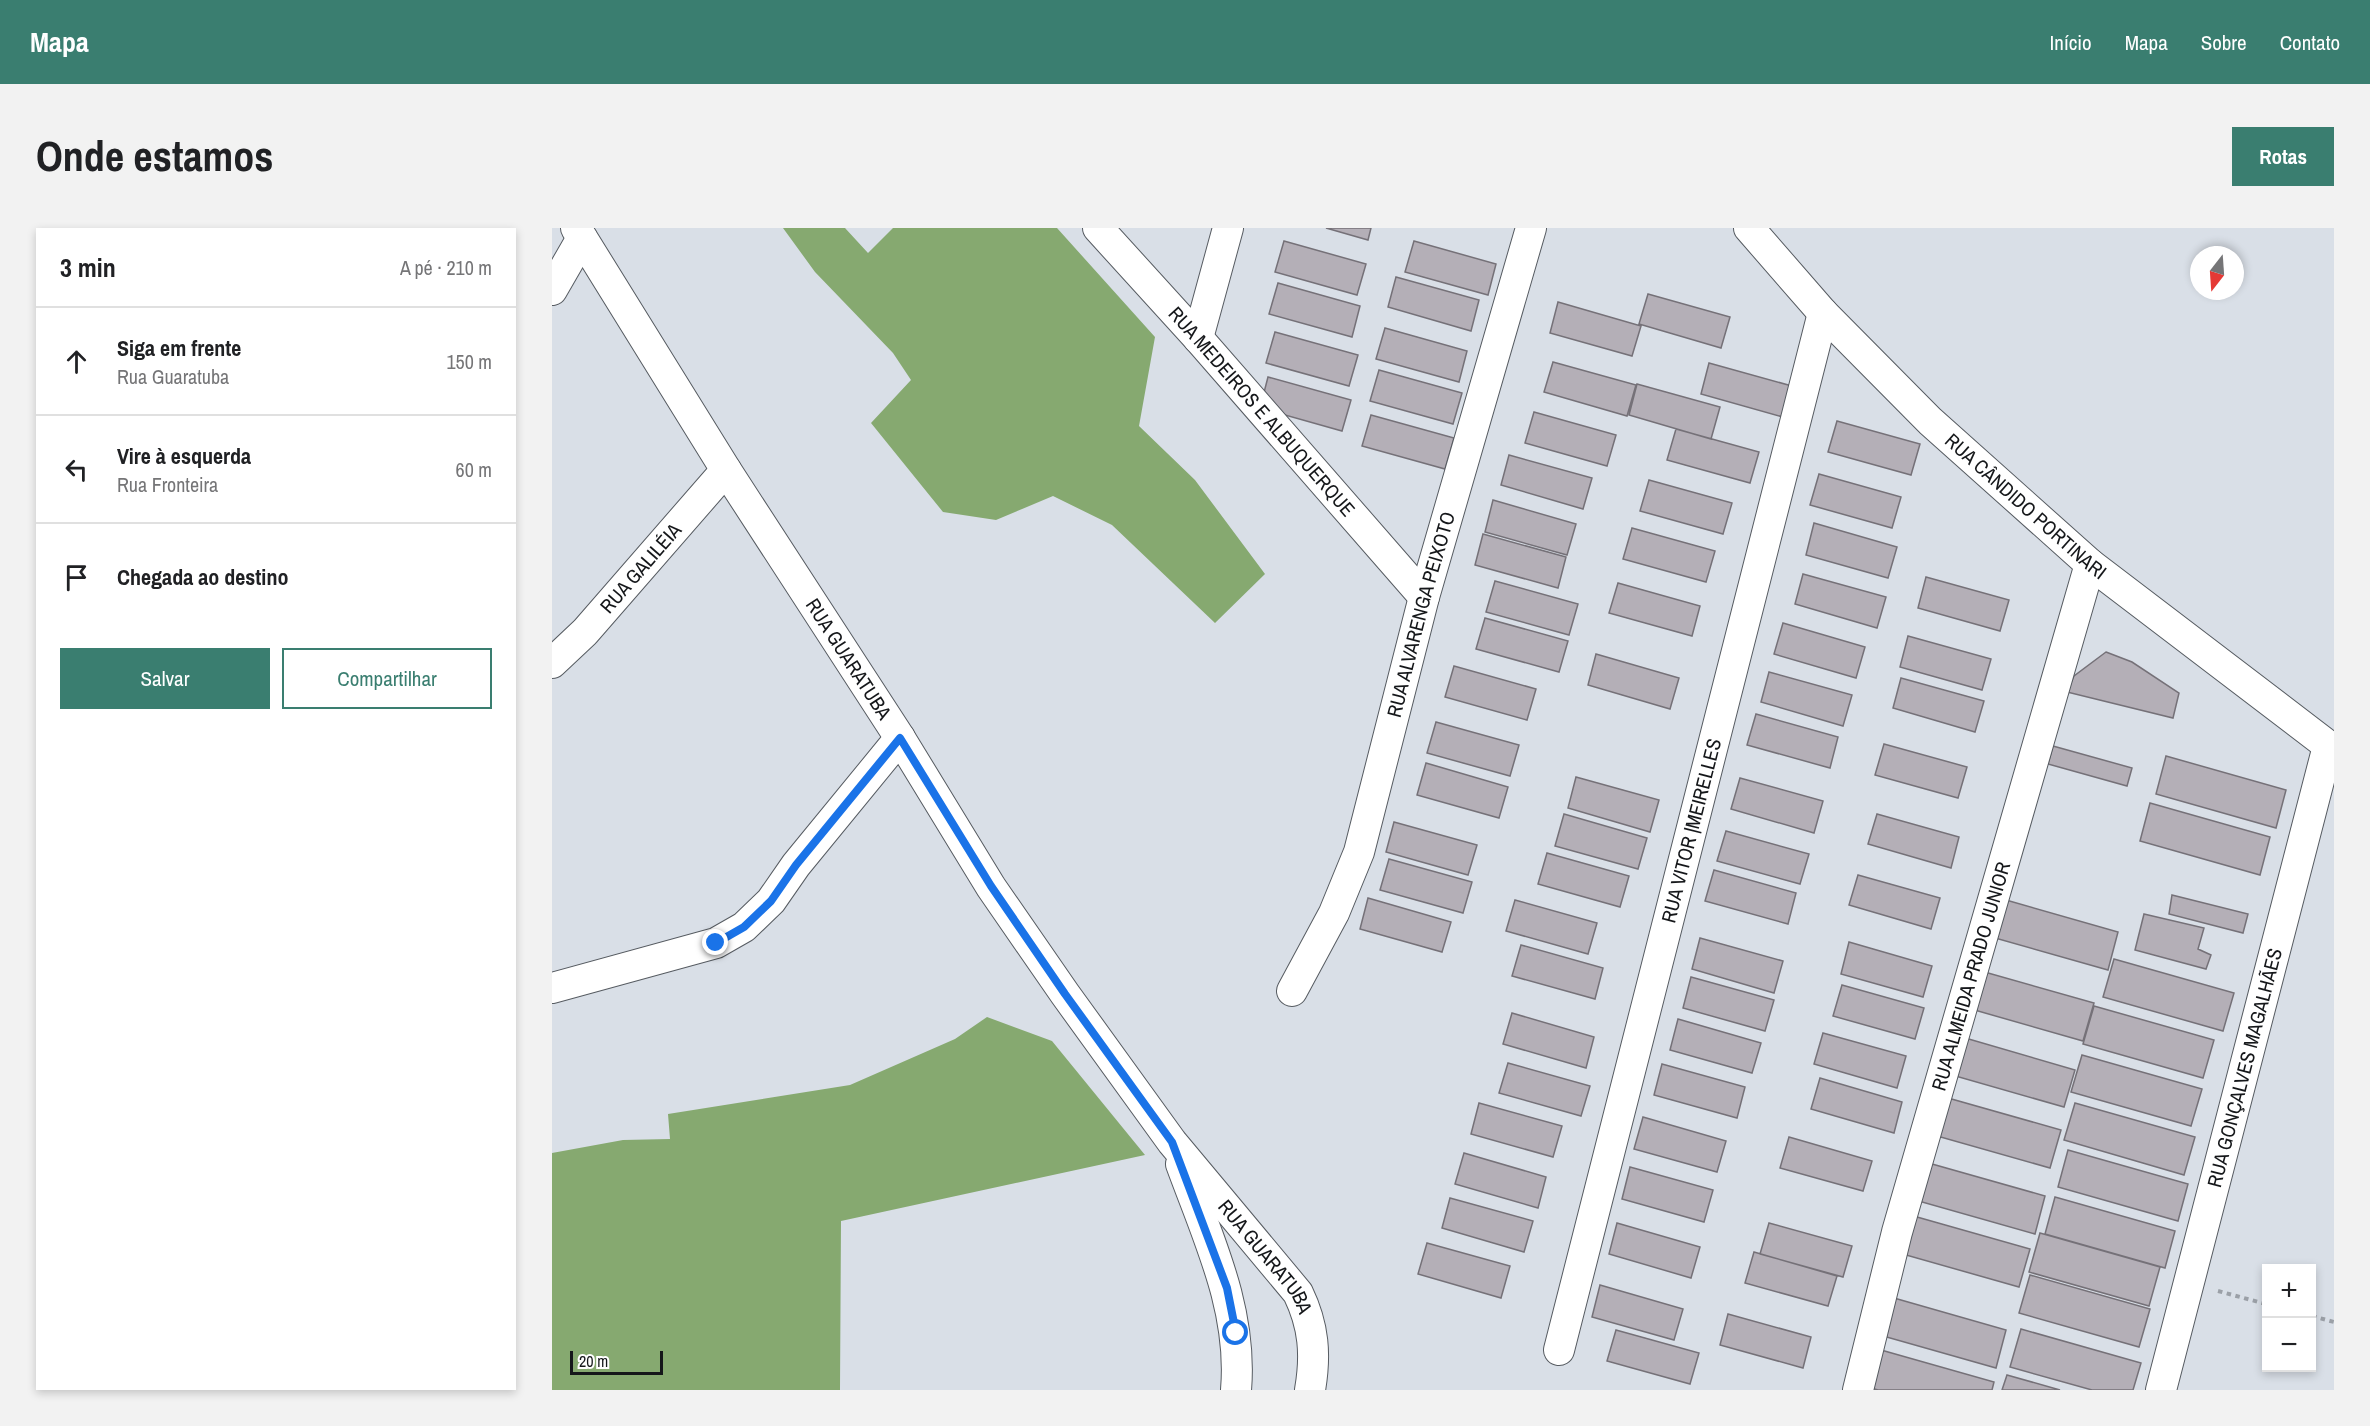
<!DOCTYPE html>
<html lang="pt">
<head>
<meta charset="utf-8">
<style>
	body { margin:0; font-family:"Archivo Narrow",sans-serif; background:#f2f2f2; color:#202124 }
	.controls { position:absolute; right:18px; bottom:18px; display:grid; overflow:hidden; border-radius:0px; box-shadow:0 3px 9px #0003 }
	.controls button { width:54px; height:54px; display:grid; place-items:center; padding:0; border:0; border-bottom:2px solid #e0e0e0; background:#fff; color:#202124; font:30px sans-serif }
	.compass { position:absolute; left:1638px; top:18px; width:54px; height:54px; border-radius:50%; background:#fff; box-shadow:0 3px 9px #0003; rotate:197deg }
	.scale { position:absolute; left:18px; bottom:15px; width:93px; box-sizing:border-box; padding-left:6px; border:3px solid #15171a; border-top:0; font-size:16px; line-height:21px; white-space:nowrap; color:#15171a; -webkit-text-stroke:4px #fff; paint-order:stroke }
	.stop { position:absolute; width:18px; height:18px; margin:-14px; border:4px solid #1a73e8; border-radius:50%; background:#fff }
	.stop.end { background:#1a73e8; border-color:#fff; box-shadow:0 2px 6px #0008 }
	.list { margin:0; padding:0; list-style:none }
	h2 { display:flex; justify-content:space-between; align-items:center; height:78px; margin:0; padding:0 24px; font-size:26px }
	h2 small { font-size:20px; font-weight:400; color:#757577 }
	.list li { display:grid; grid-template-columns:39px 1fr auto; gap:18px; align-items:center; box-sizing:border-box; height:108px; padding:0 24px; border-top:2px solid #e0e0e0 }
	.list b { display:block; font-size:22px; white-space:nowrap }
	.list p { margin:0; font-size:20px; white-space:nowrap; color:#757577 }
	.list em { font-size:20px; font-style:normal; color:#757577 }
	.actions { display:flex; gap:12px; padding:18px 24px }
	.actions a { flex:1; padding:14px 0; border:2px solid #3a7e70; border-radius:0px; text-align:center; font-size:21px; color:#3a7e70 }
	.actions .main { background:#3a7e70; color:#fff }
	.icon { flex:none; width:33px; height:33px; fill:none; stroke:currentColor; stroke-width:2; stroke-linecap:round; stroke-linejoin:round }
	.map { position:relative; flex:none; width:1782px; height:1162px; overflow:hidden; border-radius:0px }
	header { display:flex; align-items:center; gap:36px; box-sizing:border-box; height:84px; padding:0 30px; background:#3a7e70; color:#fff }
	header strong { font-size:28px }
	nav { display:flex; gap:33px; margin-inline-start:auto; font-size:21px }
	.intro { display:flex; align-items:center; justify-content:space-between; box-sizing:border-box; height:144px; padding:0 36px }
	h1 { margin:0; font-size:42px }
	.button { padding:15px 27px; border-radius:0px; background:#3a7e70; color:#fff; font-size:21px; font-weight:700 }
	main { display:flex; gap:36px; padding:0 36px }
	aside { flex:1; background:#fff; border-radius:0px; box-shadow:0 3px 9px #0003 }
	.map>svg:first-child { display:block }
</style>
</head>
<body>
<header>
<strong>Mapa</strong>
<nav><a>Início</a><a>Mapa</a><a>Sobre</a><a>Contato</a></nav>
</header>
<div class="intro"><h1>Onde estamos</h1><a class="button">Rotas</a></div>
<main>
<aside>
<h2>3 min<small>A pé · 210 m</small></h2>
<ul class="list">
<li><svg class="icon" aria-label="ahead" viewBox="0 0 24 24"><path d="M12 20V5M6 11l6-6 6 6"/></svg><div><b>Siga em frente</b><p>Rua Guaratuba</p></div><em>150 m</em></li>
<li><svg class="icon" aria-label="left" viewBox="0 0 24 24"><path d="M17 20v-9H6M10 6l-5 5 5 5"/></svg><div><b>Vire à esquerda</b><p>Rua Fronteira</p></div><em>60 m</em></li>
<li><svg class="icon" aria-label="arrive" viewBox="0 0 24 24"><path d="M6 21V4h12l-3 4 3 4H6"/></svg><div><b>Chegada ao destino</b></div></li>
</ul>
<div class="actions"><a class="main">Salvar</a><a>Compartilhar</a></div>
</aside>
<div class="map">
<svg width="1782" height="1162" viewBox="0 0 1782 1162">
	<rect width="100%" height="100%" fill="#d9dfe7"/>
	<path fill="#86a970" d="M 231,0 L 293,0 L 316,25 L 341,0 L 505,0 L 603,109 L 587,198 L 643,252 L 713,346 L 663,395 L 560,297 L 501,268 L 444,292 L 391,284 L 319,195 L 359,152 L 341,125 L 263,44 Z
		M 435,789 L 500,813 L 593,927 L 289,993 L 288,1162 L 0,1162 L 0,925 L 71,912 L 118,911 L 116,886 L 298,857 L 403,811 Z"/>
	<path fill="#b4afb7" stroke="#757178" stroke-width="1.5" d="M 774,0 L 819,0 L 816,12 Z
		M 732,13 L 814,36 L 805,67 L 723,44 Z
		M 862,13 L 944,36 L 936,67 L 853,44 Z
		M 844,49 L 927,72 L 919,103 L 836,79 Z
		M 726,55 L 808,78 L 800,109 L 717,86 Z
		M 1096,66 L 1178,89 L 1169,120 L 1087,96 Z
		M 1006,74 L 1089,98 L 1080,128 L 998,105 Z
		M 833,100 L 915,123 L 907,154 L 824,131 Z
		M 723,104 L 806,127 L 797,158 L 714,135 Z
		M 1001,134 L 1084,157 L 1075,188 L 992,164 Z
		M 1157,135 L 1240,158 L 1231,189 L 1149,166 Z
		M 827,142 L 910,165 L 901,196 L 818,173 Z
		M 716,149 L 799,172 L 790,203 L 708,180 Z
		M 1085,156 L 1168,179 L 1159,211 L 1077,187 Z
		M 982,184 L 1064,207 L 1055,238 L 973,215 Z
		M 819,187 L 902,210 L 893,241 L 810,218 Z
		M 1285,193 L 1368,216 L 1359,247 L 1276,224 Z
		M 1124,201 L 1207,224 L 1198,255 L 1115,232 Z
		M 957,227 L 1040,250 L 1031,281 L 949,257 Z
		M 1267,246 L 1349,269 L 1340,300 L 1258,277 Z
		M 1097,252 L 1180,275 L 1171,306 L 1088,283 Z
		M 941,272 L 1024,296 L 1015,327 L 933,304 Z
		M 1262,295 L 1345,319 L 1336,350 L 1254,327 Z
		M 1080,300 L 1163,323 L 1154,354 L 1071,331 Z
		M 931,306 L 1014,329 L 1006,360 L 923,337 Z
		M 1251,346 L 1334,369 L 1325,400 L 1243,376 Z
		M 1374,349 L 1457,372 L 1448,403 L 1366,380 Z
		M 943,353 L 1026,376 L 1017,407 L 934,384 Z
		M 1066,355 L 1148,378 L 1140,408 L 1057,385 Z
		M 933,390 L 1016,413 L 1007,444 L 924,421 Z
		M 1231,395 L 1313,419 L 1304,450 L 1222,426 Z
		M 1356,408 L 1439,431 L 1430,462 L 1348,439 Z
		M 1554,424 L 1580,434 L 1627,465 L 1621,490 L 1515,464 L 1522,448 Z
		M 1044,426 L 1127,450 L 1118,481 L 1036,457 Z
		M 902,438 L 984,461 L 975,492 L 893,469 Z
		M 1217,444 L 1300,467 L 1291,498 L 1209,474 Z
		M 1349,450 L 1432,473 L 1423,504 L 1341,480 Z
		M 1204,486 L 1286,509 L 1278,540 L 1195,517 Z
		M 884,494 L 967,517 L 958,548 L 875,525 Z
		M 1332,516 L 1415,539 L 1406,570 L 1323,547 Z
		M 1501,518 L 1580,540 L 1575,558 L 1496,536 Z
		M 1614,528 L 1734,562 L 1724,600 L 1604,566 Z
		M 874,535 L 956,559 L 947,590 L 865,567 Z
		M 1024,549 L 1107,572 L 1098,604 L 1016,580 Z
		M 1188,550 L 1271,573 L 1262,605 L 1179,581 Z
		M 1598,575 L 1718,609 L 1708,647 L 1588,613 Z
		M 1012,586 L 1095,610 L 1086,641 L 1003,618 Z
		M 1325,586 L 1407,609 L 1399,640 L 1316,616 Z
		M 842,594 L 925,617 L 916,647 L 834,624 Z
		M 1174,603 L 1257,626 L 1248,656 L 1165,633 Z
		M 995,625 L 1077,648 L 1068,679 L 986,656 Z
		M 837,631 L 920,654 L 911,685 L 828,662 Z
		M 1162,642 L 1244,665 L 1236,696 L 1153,673 Z
		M 1306,647 L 1388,670 L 1379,701 L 1297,677 Z
		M 1620,667 L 1696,686 L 1691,705 L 1617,686 Z
		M 816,670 L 899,694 L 890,724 L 808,701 Z
		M 1447,670 L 1566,704 L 1556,742 L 1436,708 Z
		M 963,672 L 1045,695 L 1036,726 L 954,703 Z
		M 1592,686 L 1652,700 L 1646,721 L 1659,727 L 1654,741 L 1583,722 Z
		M 1148,710 L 1231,733 L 1222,765 L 1140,741 Z
		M 1297,714 L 1380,738 L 1371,769 L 1289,746 Z
		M 969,717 L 1051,740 L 1043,771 L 960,748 Z
		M 1562,731 L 1682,765 L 1671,803 L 1551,769 Z
		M 1422,741 L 1542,775 L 1531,813 L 1412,779 Z
		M 1139,749 L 1222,772 L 1213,803 L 1131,780 Z
		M 1290,757 L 1372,780 L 1363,811 L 1281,788 Z
		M 1542,778 L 1662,812 L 1651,850 L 1531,816 Z
		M 960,785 L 1042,809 L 1034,840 L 951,816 Z
		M 1126,791 L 1209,815 L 1200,845 L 1118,822 Z
		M 1271,805 L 1354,828 L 1345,860 L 1262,836 Z
		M 1403,807 L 1523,842 L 1512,879 L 1393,845 Z
		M 1530,827 L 1650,861 L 1639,898 L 1519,864 Z
		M 956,835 L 1038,858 L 1029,888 L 947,865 Z
		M 1110,836 L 1193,859 L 1185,890 L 1102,867 Z
		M 1268,850 L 1350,874 L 1342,905 L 1259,881 Z
		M 1389,868 L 1509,902 L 1498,940 L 1378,906 Z
		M 927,875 L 1010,898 L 1001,929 L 919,906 Z
		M 1523,875 L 1643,909 L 1632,947 L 1512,912 Z
		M 1091,889 L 1174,913 L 1165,944 L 1082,921 Z
		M 1237,909 L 1320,933 L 1311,963 L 1228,940 Z
		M 1516,922 L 1636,956 L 1626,993 L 1506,959 Z
		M 912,925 L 994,949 L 986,980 L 903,956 Z
		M 1373,934 L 1493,968 L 1483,1006 L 1363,972 Z
		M 1078,939 L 1161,962 L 1152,994 L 1070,971 Z
		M 1503,969 L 1623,1003 L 1613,1040 L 1493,1006 Z
		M 898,970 L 981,993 L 972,1024 L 890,1000 Z
		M 1358,987 L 1478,1021 L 1467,1059 L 1347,1025 Z
		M 1065,995 L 1148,1019 L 1139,1050 L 1057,1026 Z
		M 1217,995 L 1300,1018 L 1291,1049 L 1208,1026 Z
		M 1488,1005 L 1608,1039 L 1597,1078 L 1477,1044 Z
		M 875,1015 L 958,1038 L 949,1070 L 866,1046 Z
		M 1202,1024 L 1285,1048 L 1276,1078 L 1193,1055 Z
		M 1478,1047 L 1598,1081 L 1587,1119 L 1467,1085 Z
		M 1048,1057 L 1131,1081 L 1122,1112 L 1040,1089 Z
		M 1335,1068 L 1454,1102 L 1444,1140 L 1324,1106 Z
		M 1176,1086 L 1259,1109 L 1251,1140 L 1168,1117 Z
		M 1469,1101 L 1589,1135 L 1581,1162 L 1540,1162 L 1458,1139 Z
		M 1064,1102 L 1147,1125 L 1138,1156 L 1055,1133 Z
		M 1322,1120 L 1442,1154 L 1440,1162 L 1326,1162 L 1312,1158 Z
		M 1455,1147 L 1508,1162 L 1450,1162 Z"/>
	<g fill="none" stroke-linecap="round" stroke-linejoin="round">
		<defs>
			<g id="street">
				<path id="s1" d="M 24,0 L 174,242 L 348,510 L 439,659 L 513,766 L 620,914 L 746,1065 C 762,1098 764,1127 758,1162"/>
				<path id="s2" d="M 546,0 L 646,110 L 872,369"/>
				<path id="s3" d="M 1197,0 L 1271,85 L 1378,193 L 1538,336 L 1782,522"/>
				<path d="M 0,62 L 30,10"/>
				<path d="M 646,110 L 676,0"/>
				<path id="s4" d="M 0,435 L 33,404 L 174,242"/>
				<path d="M 0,760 L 164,715 L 192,699 L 219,673 L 244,637 L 348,510"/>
				<path id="s5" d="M 740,763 L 782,685 L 807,624 L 872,369 L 979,0"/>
				<path d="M 629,936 C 656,1010 691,1082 684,1162"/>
				<path id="s6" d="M 1007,1122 L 1271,85"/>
				<path id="s7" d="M 1306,1162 L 1345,1004 L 1538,336"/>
				<path id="s8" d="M 1609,1162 L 1776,518"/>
			</g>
		</defs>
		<use href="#street" stroke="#565b61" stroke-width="32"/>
		<path stroke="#9ba0a7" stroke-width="4" stroke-dasharray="4.5 4.5" stroke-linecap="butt" d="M 1666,1063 L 1714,1076
			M 1760,1088 L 1782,1094"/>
		<use href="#street" stroke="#fff" stroke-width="30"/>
	</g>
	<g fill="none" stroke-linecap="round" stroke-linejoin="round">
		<path stroke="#1a73e8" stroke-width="8" d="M 164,715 L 192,699 L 219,673 L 244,637 L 348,510 L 439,658 L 513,766 L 620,914 L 675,1060 L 684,1105"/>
	</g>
	<g text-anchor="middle" stroke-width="4.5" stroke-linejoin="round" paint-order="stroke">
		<g font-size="20" fill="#15171a" stroke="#fff">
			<text dy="7" stroke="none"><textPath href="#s2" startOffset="246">RUA MEDEIROS E ALBUQUERQUE</textPath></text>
			<text dy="7" stroke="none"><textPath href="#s3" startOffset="393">RUA CÂNDIDO PORTINARI</textPath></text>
			<text dy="7" stroke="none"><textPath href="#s4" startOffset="130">RUA GALILÉIA</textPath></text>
			<text dy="7" stroke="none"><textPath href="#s5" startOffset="400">RUA ALVARENGA PEIXOTO</textPath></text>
			<text dy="7" stroke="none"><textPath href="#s1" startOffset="510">RUA GUARATUBA</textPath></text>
			<text dy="7" stroke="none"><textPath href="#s6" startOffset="536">RUA VITOR |MEIRELLES</textPath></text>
			<text dy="7" stroke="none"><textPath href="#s7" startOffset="429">RUA ALMEIDA PRADO JUNIOR</textPath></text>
			<text dy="7" stroke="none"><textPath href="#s8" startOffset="333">RUA GONÇALVES MAGALHÃES</textPath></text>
			<text dy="7" stroke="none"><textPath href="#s1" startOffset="1240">RUA GUARATUBA</textPath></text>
		</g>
	</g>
</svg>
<div class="controls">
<button>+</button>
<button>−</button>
</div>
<svg class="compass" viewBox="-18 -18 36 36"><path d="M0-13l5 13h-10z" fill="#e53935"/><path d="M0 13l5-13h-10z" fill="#757577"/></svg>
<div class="scale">20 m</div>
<div class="stop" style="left:684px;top:1105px"></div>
<div class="stop end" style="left:164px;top:715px"></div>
</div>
</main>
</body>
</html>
